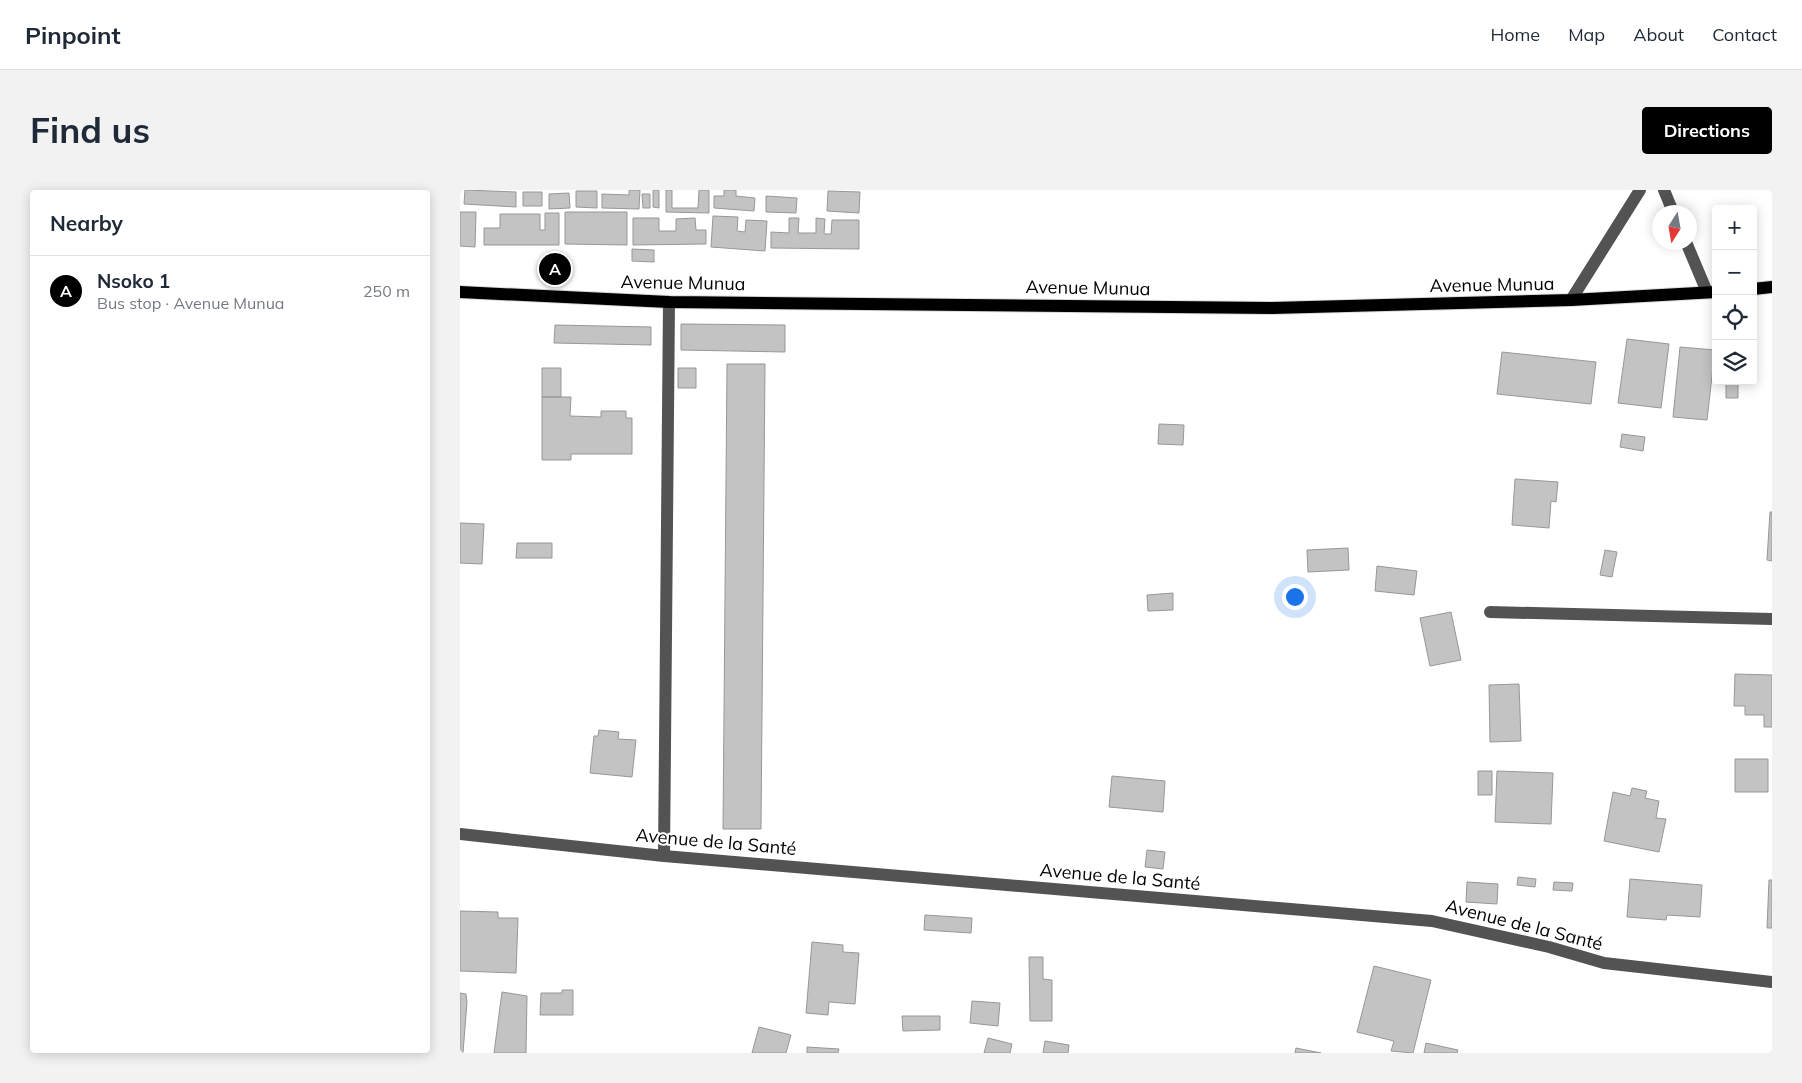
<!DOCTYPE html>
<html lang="en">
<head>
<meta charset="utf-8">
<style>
	body { margin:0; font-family:Mulish,sans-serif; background:#f2f2f3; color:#1f2937 }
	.controls { position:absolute; right:15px; top:15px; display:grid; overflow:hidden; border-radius:5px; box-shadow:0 2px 12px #0003 }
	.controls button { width:45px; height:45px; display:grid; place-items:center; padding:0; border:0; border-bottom:1px solid #e0e1e3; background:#fff; color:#1f2937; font:25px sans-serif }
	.compass { position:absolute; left:1192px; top:15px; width:45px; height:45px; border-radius:50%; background:#fff; box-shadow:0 2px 12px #0003; rotate:191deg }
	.you { position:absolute; left:834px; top:406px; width:18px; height:18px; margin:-12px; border:4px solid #fff; border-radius:50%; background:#1a73e8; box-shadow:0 0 0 8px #1a73e833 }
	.badge { display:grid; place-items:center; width:32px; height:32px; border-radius:50%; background:#000; color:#fff; font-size:16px; font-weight:700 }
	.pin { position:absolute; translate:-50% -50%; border:2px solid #fff; box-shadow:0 1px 5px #0006 }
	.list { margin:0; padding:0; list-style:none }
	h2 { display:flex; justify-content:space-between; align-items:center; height:65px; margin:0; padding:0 20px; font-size:21px }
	h2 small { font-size:16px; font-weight:400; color:#747a83 }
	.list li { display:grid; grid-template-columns:32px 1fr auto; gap:15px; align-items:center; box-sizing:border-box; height:70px; padding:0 20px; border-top:1px solid #e0e1e3 }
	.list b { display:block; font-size:19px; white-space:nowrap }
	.list p { margin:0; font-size:16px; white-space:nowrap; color:#747a83 }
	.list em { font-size:16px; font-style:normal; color:#747a83 }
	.icon { flex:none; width:28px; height:28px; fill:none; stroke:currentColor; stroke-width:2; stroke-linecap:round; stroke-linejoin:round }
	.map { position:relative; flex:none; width:1312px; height:863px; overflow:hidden; border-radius:5px }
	header { display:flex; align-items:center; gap:30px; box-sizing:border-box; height:70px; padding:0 25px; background:#fff; border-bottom:1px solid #e0e1e3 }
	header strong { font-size:24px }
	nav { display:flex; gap:28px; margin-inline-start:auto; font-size:18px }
	.intro { display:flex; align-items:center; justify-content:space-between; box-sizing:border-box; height:120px; padding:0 30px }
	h1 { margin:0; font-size:35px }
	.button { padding:12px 22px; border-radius:5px; background:#000; color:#fff; font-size:18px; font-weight:700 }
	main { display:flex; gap:30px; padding:0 30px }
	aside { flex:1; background:#fff; border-radius:5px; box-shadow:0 2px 12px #0003 }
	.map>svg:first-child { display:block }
</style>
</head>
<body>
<header>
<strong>Pinpoint</strong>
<nav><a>Home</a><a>Map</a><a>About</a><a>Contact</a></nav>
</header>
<div class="intro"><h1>Find us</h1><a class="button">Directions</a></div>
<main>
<aside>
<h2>Nearby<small></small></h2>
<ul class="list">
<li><span class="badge">A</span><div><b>Nsoko 1</b><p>Bus stop · Avenue Munua</p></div><em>250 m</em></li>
</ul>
</aside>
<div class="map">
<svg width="1312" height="863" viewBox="0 0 1312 863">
	<rect width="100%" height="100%" fill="#fff"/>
	<path fill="#c3c3c3" stroke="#979797" d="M 5,0 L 56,2 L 56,17 L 4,14 Z
		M 169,0 L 180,0 L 179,19 L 142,18 L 142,4 L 169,5 Z
		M 193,0 L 199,0 L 199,18 L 193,17 Z
		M 206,0 L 212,0 L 212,18 L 238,18 L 239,0 L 249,0 L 249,23 L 206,22 Z
		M 264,0 L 276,0 L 276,6 L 295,8 L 294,21 L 254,18 L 254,6 L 264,6 Z
		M 116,1 L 137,1 L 137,18 L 116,17 Z
		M 368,1 L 400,2 L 399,23 L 367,21 Z
		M 63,2 L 82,2 L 82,16 L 63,16 Z
		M 109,3 L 110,18 L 89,19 L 89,4 Z
		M 182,4 L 190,4 L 190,18 L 183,18 Z
		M 306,6 L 337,8 L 336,23 L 306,22 Z
		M 0,22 L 16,22 L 15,57 L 0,56 Z
		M 105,22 L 167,22 L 167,55 L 105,54 Z
		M 85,23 L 99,23 L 99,55 L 24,55 L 24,38 L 40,38 L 40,24 L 80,24 L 80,40 L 85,40 Z
		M 253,26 L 278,27 L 277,41 L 285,42 L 286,30 L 307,31 L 305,61 L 251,57 Z
		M 173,28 L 199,28 L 199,41 L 216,41 L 216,29 L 235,28 L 236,40 L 246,40 L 246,54 L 173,55 Z
		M 329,28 L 339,28 L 338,43 L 356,43 L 356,28 L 365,29 L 364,44 L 371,44 L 372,30 L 399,30 L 399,59 L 311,58 L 311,42 L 329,43 Z
		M 172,59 L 194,60 L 194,72 L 172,71 Z
		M 221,134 L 325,135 L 325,162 L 221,160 Z
		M 95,135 L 191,137 L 191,155 L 94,153 Z
		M 1167,149 L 1209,154 L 1201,218 L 1158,213 Z
		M 1220,157 L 1255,160 L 1247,230 L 1213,227 Z
		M 1042,162 L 1136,172 L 1131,214 L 1037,204 Z
		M 267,174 L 305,174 L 301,639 L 263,639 Z
		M 82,178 L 101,178 L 101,207 L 82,207 Z
		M 218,178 L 236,178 L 236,198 L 218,198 Z
		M 1266,191 L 1278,191 L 1278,208 L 1266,208 Z
		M 82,207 L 111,207 L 110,226 L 141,227 L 141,221 L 166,221 L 166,228 L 172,228 L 172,264 L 111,264 L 111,270 L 82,270 Z
		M 699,234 L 724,235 L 723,255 L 698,254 Z
		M 1162,244 L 1185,247 L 1183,261 L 1160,257 Z
		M 1055,289 L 1098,292 L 1096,312 L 1091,311 L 1089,338 L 1052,335 Z
		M 1310,322 L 1312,322 L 1312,371 L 1307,370 Z
		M 0,333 L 24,334 L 22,374 L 0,373 Z
		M 57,353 L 92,353 L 92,368 L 56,368 Z
		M 888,358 L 889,380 L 848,382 L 847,360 Z
		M 1145,360 L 1157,362 L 1152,387 L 1140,385 Z
		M 917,376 L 957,381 L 954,405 L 915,401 Z
		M 713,403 L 713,420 L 688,421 L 687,405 Z
		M 991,422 L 1001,470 L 970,476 L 960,428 Z
		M 1275,484 L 1312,485 L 1312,537 L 1304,537 L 1304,525 L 1285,525 L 1285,516 L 1274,516 Z
		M 1059,494 L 1061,551 L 1030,552 L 1029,495 Z
		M 139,540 L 159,542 L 158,549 L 176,550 L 172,587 L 130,583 L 134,546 L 138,546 Z
		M 1275,569 L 1308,569 L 1308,602 L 1275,602 Z
		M 1018,581 L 1032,581 L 1032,605 L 1018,605 Z
		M 1037,581 L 1093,583 L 1091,634 L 1035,632 Z
		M 652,586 L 705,591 L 703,622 L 649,617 Z
		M 1172,598 L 1187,601 L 1185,608 L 1199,611 L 1196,628 L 1206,629 L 1199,662 L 1144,651 L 1153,602 L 1170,606 Z
		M 687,660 L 705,662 L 703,679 L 685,677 Z
		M 1058,687 L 1076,689 L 1075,697 L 1057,695 Z
		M 1170,689 L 1242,695 L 1240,727 L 1207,725 L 1206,730 L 1167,727 Z
		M 1309,690 L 1312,690 L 1312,738 L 1307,738 Z
		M 1007,692 L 1038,694 L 1037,714 L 1006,712 Z
		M 1094,692 L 1113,693 L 1112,701 L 1093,700 Z
		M 0,721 L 38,722 L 38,728 L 58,728 L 56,783 L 0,781 Z
		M 465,725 L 512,728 L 511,743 L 464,740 Z
		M 352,752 L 383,755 L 383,762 L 399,763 L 395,814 L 369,812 L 368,825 L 346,823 Z
		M 569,767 L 583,767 L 583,789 L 592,790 L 592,831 L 570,831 Z
		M 914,776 L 971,790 L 953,863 L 931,861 L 934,851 L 897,842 Z
		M 102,800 L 113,800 L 113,825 L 80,825 L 81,803 L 102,803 Z
		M 42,802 L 67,806 L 66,863 L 34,863 Z
		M 0,803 L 6,804 L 7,812 L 3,863 L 0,863 Z
		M 512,811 L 540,813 L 538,836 L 510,833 Z
		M 442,826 L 480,826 L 480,840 L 443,841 Z
		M 299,837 L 331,845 L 326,863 L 292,863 Z
		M 528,848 L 552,854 L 550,863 L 524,863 Z
		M 585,851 L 609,855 L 608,863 L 583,863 Z
		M 966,853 L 998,860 L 997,863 L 964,863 Z
		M 347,857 L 379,859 L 378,863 L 347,863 Z
		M 836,858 L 861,863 L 835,863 Z"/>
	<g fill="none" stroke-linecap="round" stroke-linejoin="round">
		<defs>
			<path id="major" d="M 1293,99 L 1312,97
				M 0,102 L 209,112 L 812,118 L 1111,110 L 1256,102"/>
		</defs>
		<use href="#major" stroke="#dbdbdb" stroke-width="14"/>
		<path stroke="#535353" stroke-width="12" d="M 1204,0 L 1213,22
			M 1226,52 L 1247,102
			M 1111,110 L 1180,0
			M 1030,422 L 1312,429
			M 0,644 L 204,666 L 972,731 L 1089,757 L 1144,773 L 1312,792
			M 204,666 L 209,112"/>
		<use href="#major" stroke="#000" stroke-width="12"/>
	</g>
	<g text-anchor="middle" stroke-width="4" stroke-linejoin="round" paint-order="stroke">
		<g font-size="18" fill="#000" stroke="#fff">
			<text transform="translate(223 93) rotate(1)" y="6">Avenue Munua</text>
			<text transform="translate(1032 95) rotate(-1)" y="6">Avenue Munua</text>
			<text transform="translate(628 98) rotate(1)" y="6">Avenue Munua</text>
			<text transform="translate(256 652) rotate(5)" y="6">Avenue de la Santé</text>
			<text transform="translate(660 687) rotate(5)" y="6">Avenue de la Santé</text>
			<text transform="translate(1064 735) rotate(14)" y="6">Avenue de la Santé</text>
		</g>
	</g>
</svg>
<div class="controls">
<button>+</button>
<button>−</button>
<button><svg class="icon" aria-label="locate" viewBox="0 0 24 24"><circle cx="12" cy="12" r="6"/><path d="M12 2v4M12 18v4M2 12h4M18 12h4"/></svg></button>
<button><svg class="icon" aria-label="layers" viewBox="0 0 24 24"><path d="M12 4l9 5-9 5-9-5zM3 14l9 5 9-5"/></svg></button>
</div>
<svg class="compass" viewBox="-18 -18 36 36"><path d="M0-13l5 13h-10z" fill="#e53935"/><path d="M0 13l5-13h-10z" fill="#747a83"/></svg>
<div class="you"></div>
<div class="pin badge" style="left:95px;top:79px">A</div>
</div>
</main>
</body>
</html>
